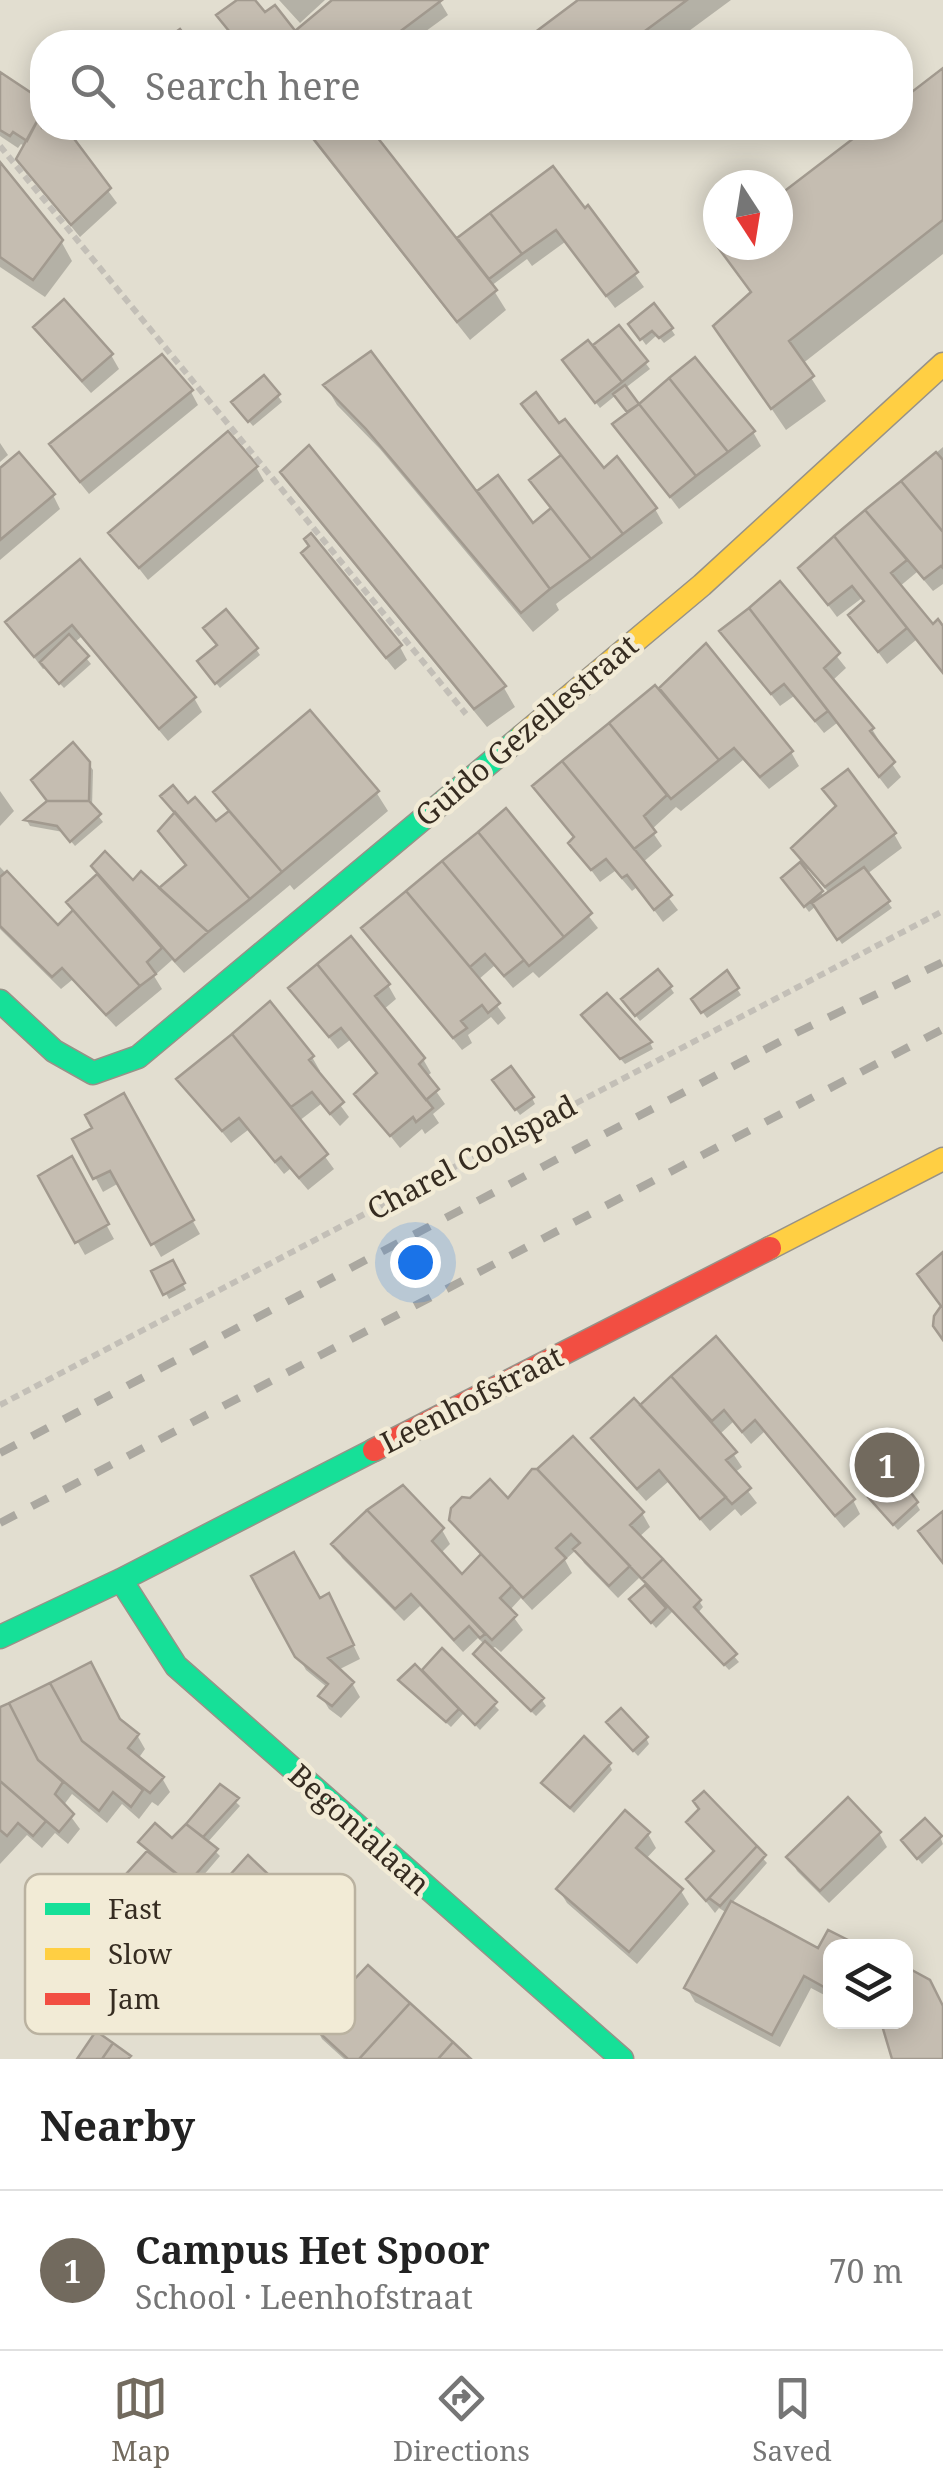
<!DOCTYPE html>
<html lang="en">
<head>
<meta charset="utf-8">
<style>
	body { margin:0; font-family:"Noto Serif",serif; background:#f6f6f6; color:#222 }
	.controls { position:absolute; right:30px; bottom:30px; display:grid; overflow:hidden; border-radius:20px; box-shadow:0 5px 25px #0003 }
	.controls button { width:90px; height:90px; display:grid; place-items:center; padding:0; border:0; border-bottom:2px solid #e0e0e0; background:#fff; color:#222; font:50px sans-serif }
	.compass { position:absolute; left:703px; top:170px; width:90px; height:90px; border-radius:50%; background:#fff; box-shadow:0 5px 25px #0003; rotate:168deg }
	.you { position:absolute; left:415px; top:1262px; width:35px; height:35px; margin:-25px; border:8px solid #fff; border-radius:50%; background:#1a73e8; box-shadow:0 0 0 15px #1a73e833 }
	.badge { display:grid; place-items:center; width:65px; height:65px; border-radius:50%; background:#726a5e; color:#fff; font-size:32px; font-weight:700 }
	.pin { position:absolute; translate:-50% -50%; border:5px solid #fff; box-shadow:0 2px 10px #0006 }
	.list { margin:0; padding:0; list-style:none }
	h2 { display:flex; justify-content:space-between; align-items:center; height:130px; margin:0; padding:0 40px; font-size:42px }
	h2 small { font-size:32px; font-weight:400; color:#767676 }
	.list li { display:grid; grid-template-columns:65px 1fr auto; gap:30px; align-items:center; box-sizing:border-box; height:160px; padding:0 40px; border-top:2px solid #e0e0e0 }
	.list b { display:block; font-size:38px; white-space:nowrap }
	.list p { margin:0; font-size:32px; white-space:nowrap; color:#767676 }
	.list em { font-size:32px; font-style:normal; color:#767676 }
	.icon { flex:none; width:55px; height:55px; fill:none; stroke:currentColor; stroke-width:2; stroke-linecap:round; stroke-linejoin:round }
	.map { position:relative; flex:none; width:943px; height:2059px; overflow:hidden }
	.search { position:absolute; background:#fff; box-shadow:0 5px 25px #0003; left:30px; right:30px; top:30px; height:110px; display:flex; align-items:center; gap:25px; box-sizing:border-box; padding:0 35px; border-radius:40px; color:#767676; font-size:38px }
	.sheet { height:290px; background:#fff }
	nav { display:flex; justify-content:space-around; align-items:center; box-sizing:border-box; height:140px; border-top:2px solid #e0e0e0; background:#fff; font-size:28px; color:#767676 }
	nav a { display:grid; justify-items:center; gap:5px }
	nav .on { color:#726a5e }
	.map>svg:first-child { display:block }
</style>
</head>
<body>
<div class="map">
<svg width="943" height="2059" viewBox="0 0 943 2059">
	<rect width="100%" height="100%" fill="#e2ded0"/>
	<path fill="#0003" fill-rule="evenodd" d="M 279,0 L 325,0 L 300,23 Z
		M 336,0 L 439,0 L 448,15 L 411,42 L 305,42 L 299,31 Z
		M 578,0 L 731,0 L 674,42 L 527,42 L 579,2 Z
		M 943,71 L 943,254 L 802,364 L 826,401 L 786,430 L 716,327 L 752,295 L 718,245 L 778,245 L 778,197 L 868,128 L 900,128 Z
		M 0,75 L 42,103 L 42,128 L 62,128 L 117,203 L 80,237 L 27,173 L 19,159 L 26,147 L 21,144 L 18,148 L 0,136 Z
		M 303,128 L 367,128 L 465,252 L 588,209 L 644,287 L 615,308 L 565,242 L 532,266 L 527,259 L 491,286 L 506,310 L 470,340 Z
		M 0,166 L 61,241 L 72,261 L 45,297 L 0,267 Z
		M 36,327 L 111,355 L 119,369 L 91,393 L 44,341 Z
		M 619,328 L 650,369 L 624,389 L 638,407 L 753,432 L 761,446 L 679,509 L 615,425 L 629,413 L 616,395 L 600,408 L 569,367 Z
		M 671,329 L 675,335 L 664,343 L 657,335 L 646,345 L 635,330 Z
		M 326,386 L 482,503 L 485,501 L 532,527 L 552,510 L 532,480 L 563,457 L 559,426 L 603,472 L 655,509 L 663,523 L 556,604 L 559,610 L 533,632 L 380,449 L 337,405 Z
		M 191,392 L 198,405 L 89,494 L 60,458 Z
		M 278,396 L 282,402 L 253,426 L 238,409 Z
		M 0,443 L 8,455 L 0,462 Z
		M 943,447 L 943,584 L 933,591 L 917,572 L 899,587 L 933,627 L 943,630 L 943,673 L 916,640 L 887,664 L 851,616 L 865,603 L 862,598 L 837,617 L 801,569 Z
		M 256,467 L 264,481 L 148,580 L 112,534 Z
		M 0,472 L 53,495 L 60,509 L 0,560 Z
		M 283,472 L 504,688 L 515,707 L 487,727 L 294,491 Z
		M 311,536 L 400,647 L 407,660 L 395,670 L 312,567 L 304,554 L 312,547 Z
		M 80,562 L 194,698 L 202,712 L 168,741 L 81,637 L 74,643 L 91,664 L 64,688 L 45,668 L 43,669 L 8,623 Z
		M 780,585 L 846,668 L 832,681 L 872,729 L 880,742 L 878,744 L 901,777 L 888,789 L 837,723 L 824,733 L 794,696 L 780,706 L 722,632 Z
		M 220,646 L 256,649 L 260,655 L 220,688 L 204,668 Z
		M 689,666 L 791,752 L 799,766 L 769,789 L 743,760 L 681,811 L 676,807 L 651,830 L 662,846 L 642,863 L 678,910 L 663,922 L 637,887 L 632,891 L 615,871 L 600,882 L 571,843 L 576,839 L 536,787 L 655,688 L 658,692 Z
		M 88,763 L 93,770 L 92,808 L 103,822 L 75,846 L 63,832 L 30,826 L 27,821 Z
		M 0,791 L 14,811 L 0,826 Z
		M 216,792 L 376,792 L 388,811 L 294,890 L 290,885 L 184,973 L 172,960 L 154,976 L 162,989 L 116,1027 L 72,980 L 61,989 L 0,929 L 0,867 L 58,929 L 75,912 L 69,902 L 99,875 L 158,892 L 187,867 L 161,831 L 176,815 L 164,796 L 188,806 L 216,824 L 229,814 Z
		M 833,803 L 894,834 L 902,848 L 867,874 L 892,908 L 842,944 L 816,906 L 809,912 L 784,879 L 803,863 L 794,848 L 838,808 ZM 808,869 L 830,894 L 825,898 L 804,872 Z
		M 506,811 L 598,928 L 539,978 L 533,972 L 513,988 L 494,966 L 478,980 L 506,1018 L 498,1025 L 491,1017 L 468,1035 L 472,1043 L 462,1050 L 364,928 Z
		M 727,973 L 741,995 L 707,1018 L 698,1006 Z
		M 388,985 L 396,999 L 383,1010 L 423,1059 L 431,1073 L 426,1077 L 445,1104 L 433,1114 L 439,1123 L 425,1134 L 422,1129 L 400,1148 L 357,1094 L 379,1075 L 350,1040 L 338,1049 L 291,989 Z
		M 670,987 L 674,993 L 640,1021 L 628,1006 Z
		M 606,996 L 650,1043 L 653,1049 L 625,1064 L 588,1022 Z
		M 270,1004 L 312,1057 L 320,1071 L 317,1074 L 349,1117 L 340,1126 L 321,1104 L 299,1121 L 334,1169 L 308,1190 L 290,1169 L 284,1174 L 248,1130 L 231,1143 L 180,1080 Z
		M 499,1087 L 532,1098 L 535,1104 L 520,1115 Z
		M 123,1096 L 200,1234 L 161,1257 L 119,1183 L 103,1192 L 75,1140 L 95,1129 Z
		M 71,1160 L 114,1239 L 85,1255 L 41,1177 Z
		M 172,1263 L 186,1290 L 169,1299 L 154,1272 Z
		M 716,1340 L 853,1500 L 860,1514 L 844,1528 L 764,1432 L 751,1444 L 733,1422 L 720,1434 L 742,1467 L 734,1473 L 757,1503 L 741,1516 L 735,1509 L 710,1531 L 668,1482 L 646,1501 L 602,1452 L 594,1438 L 640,1409 Z
		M 403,1489 L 442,1530 L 450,1544 L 440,1554 L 462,1577 L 482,1557 L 452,1519 L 508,1501 L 642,1513 L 650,1527 L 638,1538 L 699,1601 L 703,1607 L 697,1614 L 739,1662 L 729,1670 L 673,1611 L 656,1628 L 632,1600 L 647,1586 L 639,1578 L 618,1598 L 584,1563 L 576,1550 L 565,1560 L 572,1573 L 532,1610 L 521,1598 L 509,1611 L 523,1630 L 501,1652 L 495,1647 L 490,1649 L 542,1700 L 546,1706 L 536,1716 L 480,1661 L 476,1654 L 485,1645 L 478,1638 L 463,1652 L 420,1606 L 404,1621 L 342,1558 L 335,1544 L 368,1512 Z
		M 916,1503 L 920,1510 L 898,1530 L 875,1504 Z
		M 254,1577 L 336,1609 L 360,1659 L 338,1670 L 352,1683 L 360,1697 L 341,1718 L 329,1709 L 321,1696 L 328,1688 L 306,1670 Z
		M 442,1652 L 499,1710 L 480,1730 L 464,1713 L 451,1727 L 401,1681 L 422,1674 Z
		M 0,1710 L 120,1722 L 137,1735 L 145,1749 L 138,1759 L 162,1778 L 170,1792 L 158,1806 L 152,1802 L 139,1819 L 122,1804 L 107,1823 L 72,1794 L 63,1806 L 80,1829 L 68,1844 L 55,1833 L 42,1848 L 27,1835 L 0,1864 Z
		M 613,1729 L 646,1738 L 649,1744 L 638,1756 Z
		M 609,1764 L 612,1770 L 574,1813 L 544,1784 Z
		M 220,1787 L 240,1806 L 207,1843 L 220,1856 L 138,1952 L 116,1930 L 138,1902 L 122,1884 L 149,1853 L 141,1842 L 172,1841 Z
		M 704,1794 L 767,1863 L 731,1904 L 819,1952 L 829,1933 L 849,1946 L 830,1946 L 830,1998 L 811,1988 L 780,2047 L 695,2002 L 687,1988 L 727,1913 L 719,1908 L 715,1913 L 689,1880 L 715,1854 L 689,1823 L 701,1811 Z
		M 625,1814 L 648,1834 L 656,1848 L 645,1860 L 681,1891 L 689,1904 L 637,1964 L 567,1903 L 559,1890 Z
		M 879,1833 L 887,1847 L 829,1903 L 797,1871 L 790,1857 Z
		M 940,1837 L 943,1844 L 922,1864 L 908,1847 Z
		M 315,2025 L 468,2059 L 344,2059 L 322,2039 Z"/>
	<path fill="#c5bdb1" stroke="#a29a8f" stroke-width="2.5" d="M 237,0 L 255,0 L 265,12 L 275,5 L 304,42 L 238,42 L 216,15 Z
		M 332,0 L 442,0 L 386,42 L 304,42 L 295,31 Z
		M 578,0 L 687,0 L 630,42 L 522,42 Z
		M 180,29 L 190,42 L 162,42 Z
		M 943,68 L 943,220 L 789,341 L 814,376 L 771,409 L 713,326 L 751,292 L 714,242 L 718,239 L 718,245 L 778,245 L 778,196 L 867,128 L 900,128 L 900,101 Z
		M 0,72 L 42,100 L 42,112 L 27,141 L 13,132 L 10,136 L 0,130 Z
		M 42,112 L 42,128 L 66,128 L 111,188 L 71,225 L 16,159 Z
		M 305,128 L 370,128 L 497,290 L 457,322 Z
		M 0,162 L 63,240 L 33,280 L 0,257 Z
		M 553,166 L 585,208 L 588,205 L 638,272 L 606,296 L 556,230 L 522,254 L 490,213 Z
		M 490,213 L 522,254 L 489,279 L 457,238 Z
		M 64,299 L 113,354 L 82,381 L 33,327 Z
		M 654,303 L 673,328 L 659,338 L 652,331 L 640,340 L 628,324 Z
		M 619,325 L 648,361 L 622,382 L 593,345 Z
		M 588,340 L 622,382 L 595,403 L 562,360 Z
		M 371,351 L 550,589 L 521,613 L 366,429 L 323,385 Z
		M 162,354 L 193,390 L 80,482 L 49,444 Z
		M 695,357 L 755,431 L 728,452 L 669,378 Z
		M 264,375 L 280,394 L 248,422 L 231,402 Z
		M 669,378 L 728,452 L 696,476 L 639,404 Z
		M 625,385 L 639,404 L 627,412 L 613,394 Z
		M 536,392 L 559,423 L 565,419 L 604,468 L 617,456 L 657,508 L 623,534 L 521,404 Z
		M 639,404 L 696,476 L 670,497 L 612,424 Z
		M 228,431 L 258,466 L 139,568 L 108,533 Z
		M 309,445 L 506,686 L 474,709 L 280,472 Z
		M 19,452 L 55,494 L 0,540 L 0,468 Z
		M 936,452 L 943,460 L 943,532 L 901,481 Z
		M 561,455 L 623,534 L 591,559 L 529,480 Z
		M 498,475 L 533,523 L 551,508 L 591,559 L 550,589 L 477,491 Z
		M 901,481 L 943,532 L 943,568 L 941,566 L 924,579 L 865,510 Z
		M 865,510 L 907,560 L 891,573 L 933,624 L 938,619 L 943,626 L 943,673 L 834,536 Z
		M 311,533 L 402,645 L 386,658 L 301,553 L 309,546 L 304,539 Z
		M 834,536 L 907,628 L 878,652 L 848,615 L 864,601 L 852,586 L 828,605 L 798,568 Z
		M 80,559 L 196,697 L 159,729 L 72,625 L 34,657 L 5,622 Z
		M 780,581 L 840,653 L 824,668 L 874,728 L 870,731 L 895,762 L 879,777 L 749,608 Z
		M 749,608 L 828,711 L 815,721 L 784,684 L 771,694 L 719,631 Z
		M 226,609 L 258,648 L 215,684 L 197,661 L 217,645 L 203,628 Z
		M 69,634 L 89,656 L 59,684 L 40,662 Z
		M 706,643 L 793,751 L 760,777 L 734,748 L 719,760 L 659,688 Z
		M 655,685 L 719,760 L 671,799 L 609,723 Z
		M 310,710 L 379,791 L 282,872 L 213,792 Z
		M 609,723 L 667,795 L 644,816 L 656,832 L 634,849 L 562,761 Z
		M 73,742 L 90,762 L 89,801 L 47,801 L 31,780 Z
		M 562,761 L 672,895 L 654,910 L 627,875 L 622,878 L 606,859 L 591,870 L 568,843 L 574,837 L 532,786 Z
		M 848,769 L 896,833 L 825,887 L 791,848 L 836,806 L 822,789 Z
		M 173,785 L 188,803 L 195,797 L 216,821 L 229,811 L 282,872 L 250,899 L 160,796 Z
		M 47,801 L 89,801 L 101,814 L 70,842 L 57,826 L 24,820 Z
		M 506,808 L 592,913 L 564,937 L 478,832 Z
		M 175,812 L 250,899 L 208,932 L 159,888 L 186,865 L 158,831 Z
		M 478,832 L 564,937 L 529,966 L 442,861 Z
		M 105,851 L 133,880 L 141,871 L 208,932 L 175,961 L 91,866 Z
		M 442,861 L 524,960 L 504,976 L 485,954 L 470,967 L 406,891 Z
		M 800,862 L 823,891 L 804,907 L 781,878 Z
		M 864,867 L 890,901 L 837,940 L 812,903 Z
		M 7,871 L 58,925 L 73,910 L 140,986 L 106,1015 L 62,968 L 52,977 L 0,926 L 0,877 Z
		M 97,874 L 162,948 L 147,962 L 156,974 L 140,986 L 66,902 Z
		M 406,891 L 500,1003 L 488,1013 L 482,1005 L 461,1021 L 467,1028 L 453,1038 L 361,928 Z
		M 351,936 L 390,984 L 375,996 L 425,1058 L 419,1064 L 439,1089 L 426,1100 L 317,964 Z
		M 317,964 L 433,1108 L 416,1122 L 413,1117 L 390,1136 L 354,1094 L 377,1073 L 341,1028 L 329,1037 L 288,988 Z
		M 658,969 L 672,986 L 635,1016 L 621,999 Z
		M 727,970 L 739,988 L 701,1013 L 691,999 Z
		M 607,993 L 652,1042 L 620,1059 L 581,1015 Z
		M 270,1001 L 314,1056 L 309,1060 L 344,1102 L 330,1114 L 312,1092 L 291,1107 L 232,1034 Z
		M 232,1034 L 328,1154 L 299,1178 L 281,1157 L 275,1162 L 239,1118 L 222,1131 L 176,1079 Z
		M 511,1066 L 534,1097 L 515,1110 L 492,1080 Z
		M 124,1093 L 194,1220 L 151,1245 L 110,1171 L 93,1179 L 72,1139 L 92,1128 L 85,1115 Z
		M 72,1156 L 109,1224 L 75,1243 L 38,1176 Z
		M 943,1252 L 943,1340 L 933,1326 L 934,1316 L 941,1306 L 917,1274 Z
		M 173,1260 L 185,1283 L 163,1295 L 151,1271 Z
		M 716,1336 L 855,1499 L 835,1516 L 755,1420 L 742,1432 L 724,1410 L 712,1421 L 671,1376 Z
		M 671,1376 L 737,1452 L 726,1460 L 751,1488 L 732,1504 L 640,1405 Z
		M 634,1398 L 726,1497 L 700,1519 L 659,1470 L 637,1489 L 591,1438 Z
		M 573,1436 L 644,1512 L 630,1525 L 663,1559 L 642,1579 L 537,1469 Z
		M 532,1469 L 537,1469 L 630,1566 L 609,1586 L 573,1549 L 580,1543 L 571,1534 L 556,1548 L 566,1558 L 523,1598 L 449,1520 L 451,1508 L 462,1497 L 470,1498 L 490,1479 L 508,1498 Z
		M 896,1473 L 918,1502 L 893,1525 L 868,1497 Z
		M 403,1485 L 444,1528 L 432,1541 L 462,1574 L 481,1554 L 512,1586 L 500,1598 L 517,1615 L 492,1640 L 367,1510 Z
		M 367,1510 L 485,1634 L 480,1638 L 469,1626 L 454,1640 L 411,1594 L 395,1609 L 331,1544 Z
		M 943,1511 L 943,1563 L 918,1531 Z
		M 294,1552 L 320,1598 L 329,1593 L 354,1645 L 328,1658 L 354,1682 L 332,1706 L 318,1696 L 328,1684 L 295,1657 L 251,1576 Z
		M 663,1559 L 701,1600 L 694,1607 L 737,1654 L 724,1665 L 642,1579 Z
		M 645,1585 L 666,1608 L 651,1623 L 629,1599 Z
		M 485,1641 L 544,1698 L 531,1711 L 473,1654 Z
		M 442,1648 L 497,1702 L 475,1725 L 422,1670 Z
		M 91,1662 L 120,1719 L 139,1734 L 128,1748 L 164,1777 L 150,1793 L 82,1741 L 50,1683 Z
		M 415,1664 L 459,1709 L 446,1722 L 398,1680 Z
		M 50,1683 L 82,1741 L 143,1790 L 131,1807 L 113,1792 L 99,1811 L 38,1760 L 9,1703 Z
		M 9,1703 L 38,1760 L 63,1782 L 55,1794 L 74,1814 L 59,1832 L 0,1781 L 0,1707 Z
		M 621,1708 L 648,1737 L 633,1751 L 606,1722 Z
		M 584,1736 L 611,1763 L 570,1808 L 541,1783 Z
		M 0,1781 L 46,1821 L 33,1836 L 18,1823 L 7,1836 L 0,1830 Z
		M 220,1784 L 239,1798 L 203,1837 L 186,1824 Z
		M 704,1791 L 757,1846 L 706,1901 L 686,1879 L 714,1851 L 686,1822 L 699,1809 L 693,1801 Z
		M 848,1797 L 881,1832 L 820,1891 L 786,1857 Z
		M 625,1810 L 650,1832 L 636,1848 L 683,1889 L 629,1952 L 556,1889 Z
		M 925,1818 L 942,1836 L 917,1859 L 901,1840 Z
		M 155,1823 L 172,1838 L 186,1824 L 218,1849 L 188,1883 L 138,1842 Z
		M 757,1846 L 766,1855 L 720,1906 L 709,1898 Z
		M 147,1851 L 188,1883 L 158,1918 L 118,1883 Z
		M 248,1855 L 289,1894 L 234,1955 L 192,1917 Z
		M 731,1901 L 818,1948 L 828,1930 L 848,1940 L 845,1946 L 830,1946 L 830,1974 L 824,1987 L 804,1976 L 772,2035 L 684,1988 Z
		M 368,1965 L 410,2003 L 359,2059 L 348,2059 L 311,2025 Z
		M 910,1969 L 930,1980 L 943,2006 L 943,2059 L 892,2059 L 881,2022 L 906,2022 L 906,1979 Z
		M 410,2003 L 453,2042 L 438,2059 L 359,2059 Z
		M 96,2031 L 113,2043 L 102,2059 L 77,2059 Z
		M 453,2042 L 471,2059 L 438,2059 Z
		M 113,2043 L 131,2056 L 128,2059 L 102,2059 Z"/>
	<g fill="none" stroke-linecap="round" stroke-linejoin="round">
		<defs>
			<path id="fast" d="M 0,1001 L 54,1051 L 93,1073 L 138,1057 L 522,736
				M 121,1580 L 176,1666 L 622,2059
				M 0,1637 L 121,1580 L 374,1450"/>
			<path id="slow" d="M 522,736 L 702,585 L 943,364
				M 770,1248 L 943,1159"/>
			<path id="jam" d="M 374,1450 L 770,1248"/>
		</defs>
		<use href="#fast" stroke="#979288" stroke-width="25"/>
		<use href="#slow" stroke="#979288" stroke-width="25"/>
		<use href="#jam" stroke="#979288" stroke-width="25"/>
		<path stroke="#c3bfb7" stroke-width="6" stroke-dasharray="8 5" stroke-linecap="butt" d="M 0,146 L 466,714
			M 0,1405 L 943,911"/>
		<use href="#fast" stroke="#16e098" stroke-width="22"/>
		<use href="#slow" stroke="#ffcf43" stroke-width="22"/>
		<use href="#jam" stroke="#f24e42" stroke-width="22"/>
		<path stroke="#aba8a0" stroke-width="8" stroke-dasharray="18 18" stroke-linecap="butt" d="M 0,1453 L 798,1032 L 943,962
			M 0,1523 L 943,1029"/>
	</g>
	<g text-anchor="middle" stroke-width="9" stroke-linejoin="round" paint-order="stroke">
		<g font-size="30" fill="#362c21" stroke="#f2ebd6">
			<text transform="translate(527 731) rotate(-40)" y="10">Guido Gezellestraat</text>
			<text transform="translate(472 1158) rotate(-28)" y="10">Charel Coolspad</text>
			<text transform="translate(472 1400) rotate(-27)" y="10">Leenhofstraat</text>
			<text transform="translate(359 1830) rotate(42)" y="10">Begonialaan</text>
		</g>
	</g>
	<rect x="25" y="1874" width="330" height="160" rx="15" fill="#f2ebd6" stroke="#bab2a0" stroke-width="2.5"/>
	<rect x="45" y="1903" width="45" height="12" fill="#16e098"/>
	<rect x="45" y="1948" width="45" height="12" fill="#ffcf43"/>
	<rect x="45" y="1993" width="45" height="12" fill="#f24e42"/>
	<g font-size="28" fill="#362c21">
		<text x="108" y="1919">Fast</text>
		<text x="108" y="1964">Slow</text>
		<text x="108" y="2009">Jam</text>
	</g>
</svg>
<div class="controls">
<button><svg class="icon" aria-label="layers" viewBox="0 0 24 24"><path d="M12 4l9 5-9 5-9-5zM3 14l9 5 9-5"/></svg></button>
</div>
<svg class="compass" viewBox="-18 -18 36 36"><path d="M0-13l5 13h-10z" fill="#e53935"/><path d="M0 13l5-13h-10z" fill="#767676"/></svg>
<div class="you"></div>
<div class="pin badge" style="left:887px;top:1465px">1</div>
<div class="search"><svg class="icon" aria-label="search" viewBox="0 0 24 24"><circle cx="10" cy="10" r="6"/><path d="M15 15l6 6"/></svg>Search here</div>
</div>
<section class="sheet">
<h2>Nearby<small></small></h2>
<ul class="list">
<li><span class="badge">1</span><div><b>Campus Het Spoor</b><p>School · Leenhofstraat</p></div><em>70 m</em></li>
</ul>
</section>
<nav>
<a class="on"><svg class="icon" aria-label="map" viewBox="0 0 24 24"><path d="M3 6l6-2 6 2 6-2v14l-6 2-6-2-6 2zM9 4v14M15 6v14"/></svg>Map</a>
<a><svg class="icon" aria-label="directions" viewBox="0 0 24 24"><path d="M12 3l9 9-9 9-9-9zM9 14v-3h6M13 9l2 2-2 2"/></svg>Directions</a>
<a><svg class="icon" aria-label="saved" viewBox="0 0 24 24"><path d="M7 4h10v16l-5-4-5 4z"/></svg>Saved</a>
</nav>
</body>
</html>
